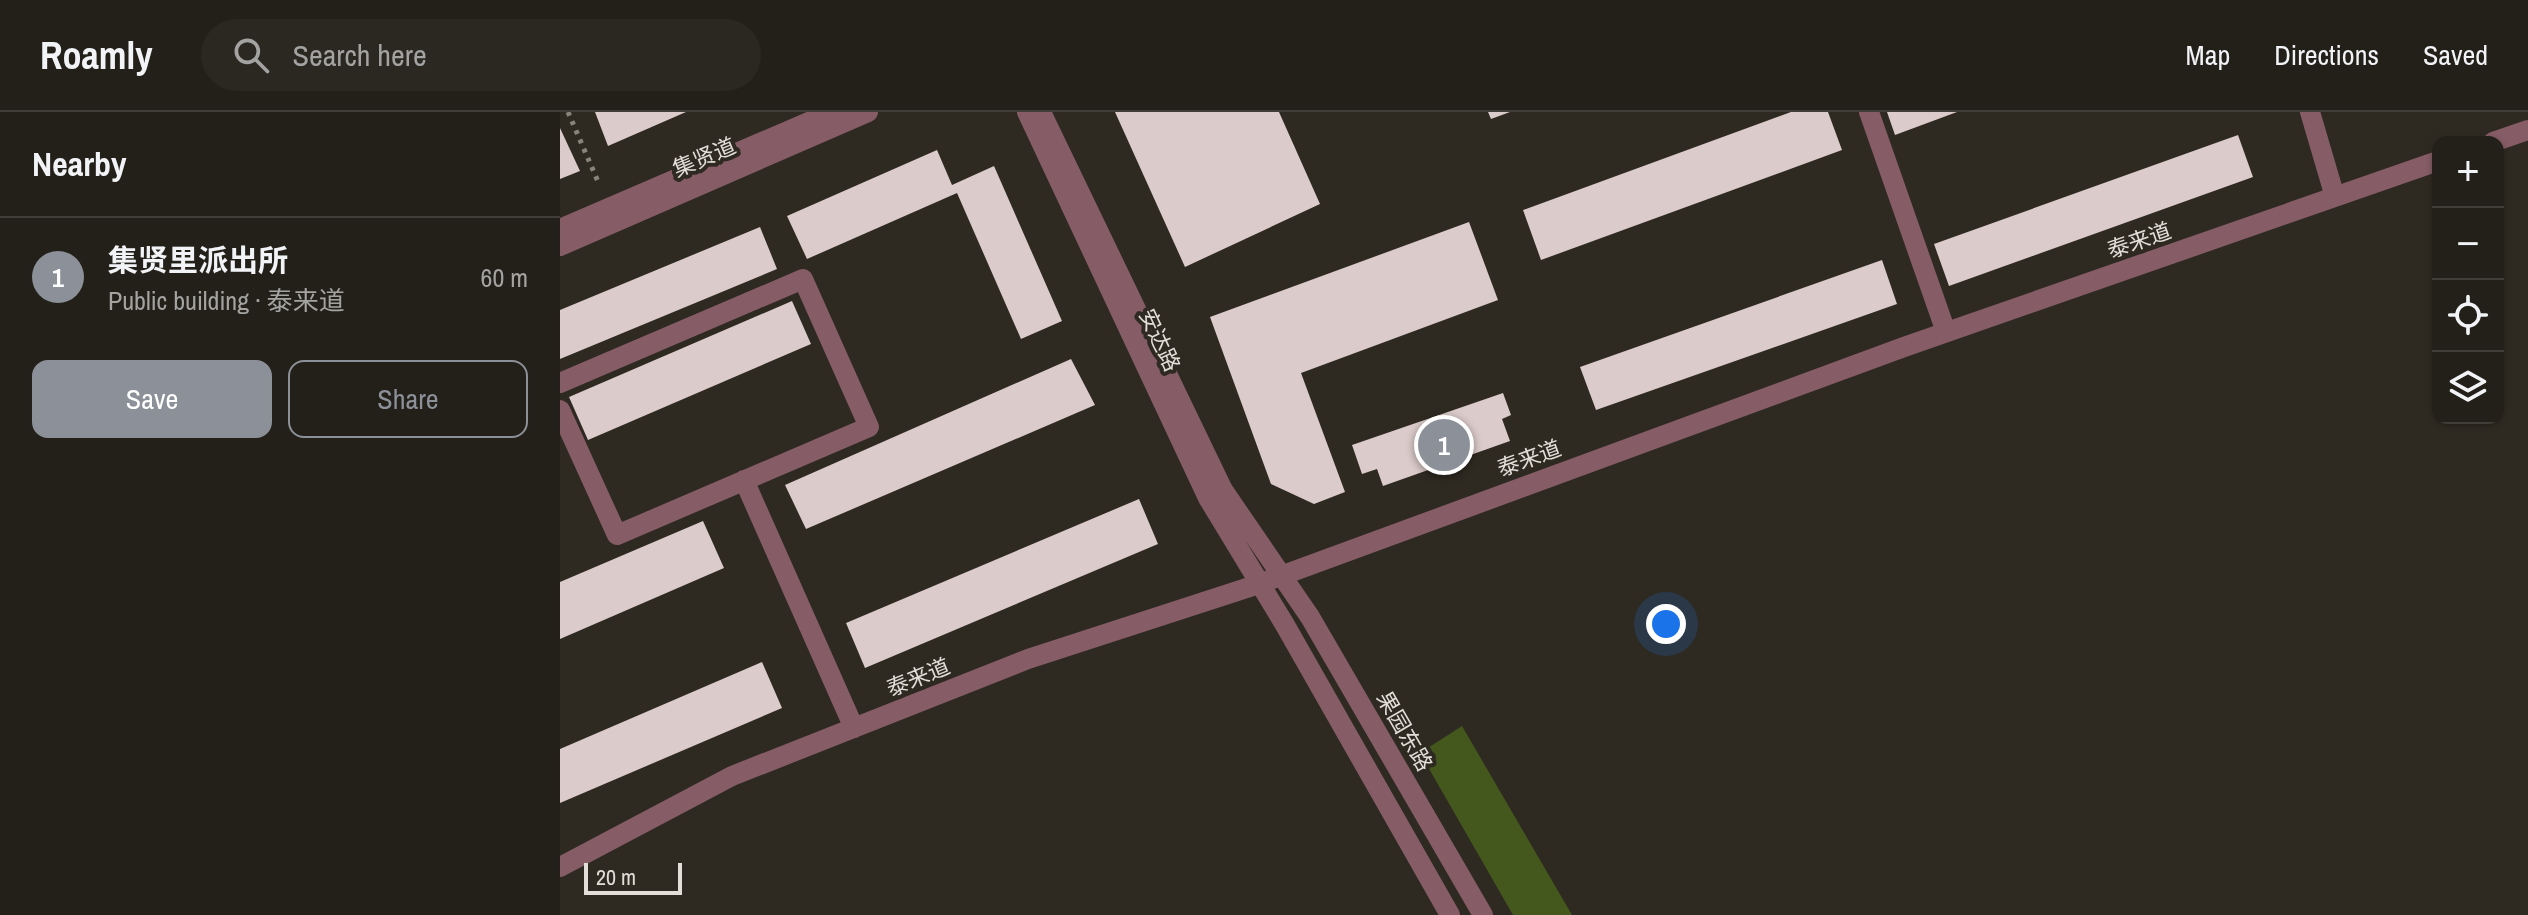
<!DOCTYPE html>
<html lang="en">
<head>
<meta charset="utf-8">
<style>
	body { margin:0; font-family:"Archivo Narrow","Noto Sans SC",sans-serif; background:#2b2822; color:#f1f3f6 }
	.controls { position:absolute; right:24px; top:24px; display:grid; overflow:hidden; border-radius:16px; box-shadow:0 2px 6px #0004 }
	.controls button { width:72px; height:72px; display:grid; place-items:center; padding:0; border:0; border-bottom:2px solid #403e38; background:#232019; color:#f1f3f6; font:40px sans-serif }
	.scale { position:absolute; left:24px; bottom:20px; width:98px; box-sizing:border-box; padding-left:8px; border:4px solid #e2dfd9; border-top:0; font-size:22px; line-height:28px; white-space:nowrap; color:#e2dfd9; -webkit-text-stroke:6px #2f2a21; paint-order:stroke }
	.you { position:absolute; left:1106px; top:512px; width:28px; height:28px; margin:-20px; border:6px solid #fff; border-radius:50%; background:#1a73e8; box-shadow:0 0 0 12px #1a73e833 }
	.badge { display:grid; place-items:center; width:52px; height:52px; border-radius:50%; background:#8c9099; color:#fff; font-size:26px; font-weight:700 }
	.pin { position:absolute; translate:-50% -50%; border:4px solid #fff; box-shadow:0 2px 8px #0006 }
	.list { margin:0; padding:0; list-style:none }
	h2 { display:flex; justify-content:space-between; align-items:center; height:104px; margin:0; padding:0 32px; font-size:34px }
	h2 small { font-size:26px; font-weight:400; color:#a3a3a2 }
	.list li { display:grid; grid-template-columns:52px 1fr auto; gap:24px; align-items:center; box-sizing:border-box; height:120px; padding:0 32px; border-top:2px solid #403e38 }
	.list b { display:block; font-size:30px; white-space:nowrap }
	.list p { margin:0; font-size:26px; white-space:nowrap; color:#a3a3a2 }
	.list em { font-size:26px; font-style:normal; color:#a3a3a2 }
	.actions { display:flex; gap:16px; padding:24px 32px }
	.actions a { flex:1; padding:18px 0; border:2px solid #8c9099; border-radius:16px; text-align:center; font-size:28px; color:#8c9099 }
	.actions .main { background:#8c9099; color:#fff }
	.icon { flex:none; width:44px; height:44px; fill:none; stroke:currentColor; stroke-width:2; stroke-linecap:round; stroke-linejoin:round }
	.map { position:relative; flex:none; width:1968px; height:803px; overflow:hidden }
	header { display:flex; align-items:center; gap:48px; box-sizing:border-box; height:112px; padding:0 40px; background:#232019; border-bottom:2px solid #403e38 }
	header strong { font-size:38px }
	nav { display:flex; gap:44px; margin-inline-start:auto; font-size:28px }
	.search { width:560px; height:72px; background:#2b2822; display:flex; align-items:center; gap:20px; box-sizing:border-box; padding:0 28px; border-radius:44px; color:#a3a3a2; font-size:30px }
	main { display:flex }
	aside { flex:1; background:#232019 }
	.map>svg:first-child { display:block }
</style>
</head>
<body>
<header>
<strong>Roamly</strong>
<div class="search"><svg class="icon" aria-label="search" viewBox="0 0 24 24"><circle cx="10" cy="10" r="6"/><path d="M15 15l6 6"/></svg>Search here</div>
<nav><a>Map</a><a>Directions</a><a>Saved</a></nav>
</header>
<main>
<aside>
<h2>Nearby<small></small></h2>
<ul class="list">
<li><span class="badge">1</span><div><b>集贤里派出所</b><p>Public building · 泰来道</p></div><em>60 m</em></li>
</ul>
<div class="actions"><a class="main">Save</a><a>Share</a></div>
</aside>
<div class="map">
<svg width="1968" height="803" viewBox="0 0 1968 803">
	<rect width="100%" height="100%" fill="#2f2a21"/>
	<path fill="#44581e" d="M 902,614 L 1012,803 L 953,803 L 860,641 Z"/>
	<path fill="#dbcbca" d="M 35,0 L 126,0 L 48,34 Z
		M 555,0 L 719,0 L 760,92 L 625,155 Z
		M 928,0 L 950,0 L 931,7 Z
		M 1231,0 L 1268,0 L 1282,38 L 981,148 L 963,98 Z
		M 1327,0 L 1397,0 L 1335,23 Z
		M 0,16 L 20,59 L 0,67 Z
		M 1678,23 L 1693,65 L 1389,174 L 1374,132 Z
		M 377,38 L 392,73 L 434,54 L 502,209 L 461,227 L 397,81 L 247,147 L 227,104 Z
		M 909,110 L 938,188 L 741,261 L 785,380 L 754,392 L 711,372 L 650,205 Z
		M 200,115 L 217,157 L 0,247 L 0,198 Z
		M 1322,148 L 1337,192 L 1036,298 L 1020,255 Z
		M 232,189 L 251,232 L 28,328 L 9,285 Z
		M 511,247 L 535,293 L 246,417 L 225,373 Z
		M 943,281 L 951,303 L 942,307 L 950,329 L 823,374 L 817,357 L 802,362 L 792,333 Z
		M 579,387 L 598,432 L 305,556 L 286,511 Z
		M 143,409 L 164,456 L 0,527 L 0,470 Z
		M 202,550 L 222,596 L 0,691 L 0,637 Z"/>
	<g fill="none" stroke-linecap="round" stroke-linejoin="round">
		<path stroke="#88847c" stroke-width="5" stroke-dasharray="4 6" stroke-linecap="butt" d="M 8,0 L 39,72"/>
		<path stroke="#865c67" stroke-width="20" d="M 467,0 L 648,386 L 725,513 L 890,803
			M 481,0 L 663,378 L 750,505 L 923,803
			M 1309,0 L 1386,220
			M 1750,0 L 1775,85
			M 1933,30 L 1968,18
			M 0,117 L 272,0
			M 0,134 L 308,0
			M 0,271 L 243,167 L 309,315 L 57,423 L 0,298
			M 184,368 L 294,616
			M 0,755 L 172,664 L 468,547 L 699,472 L 1344,235 L 1878,49"/>
	</g>
	<g text-anchor="middle" stroke-width="8" stroke-linejoin="round" paint-order="stroke">
		<g font-size="22" fill="#e2dfd9" stroke="#2f2a21">
			<text transform="translate(144 45) rotate(-23)" y="8">集贤道</text>
			<text transform="translate(1579 128) rotate(-19)" y="8">泰来道</text>
			<text transform="translate(600 228) rotate(65)" y="8">安达路</text>
			<text transform="translate(969 346) rotate(-20)" y="8">泰来道</text>
			<text transform="translate(358 565) rotate(-22)" y="8">泰来道</text>
			<text transform="translate(845 619) rotate(60)" y="8">果园东路</text>
		</g>
	</g>
</svg>
<div class="controls">
<button>+</button>
<button>−</button>
<button><svg class="icon" aria-label="locate" viewBox="0 0 24 24"><circle cx="12" cy="12" r="6"/><path d="M12 2v4M12 18v4M2 12h4M18 12h4"/></svg></button>
<button><svg class="icon" aria-label="layers" viewBox="0 0 24 24"><path d="M12 4l9 5-9 5-9-5zM3 14l9 5 9-5"/></svg></button>
</div>
<div class="scale">20 m</div>
<div class="you"></div>
<div class="pin badge" style="left:884px;top:333px">1</div>
</div>
</main>
</body>
</html>
